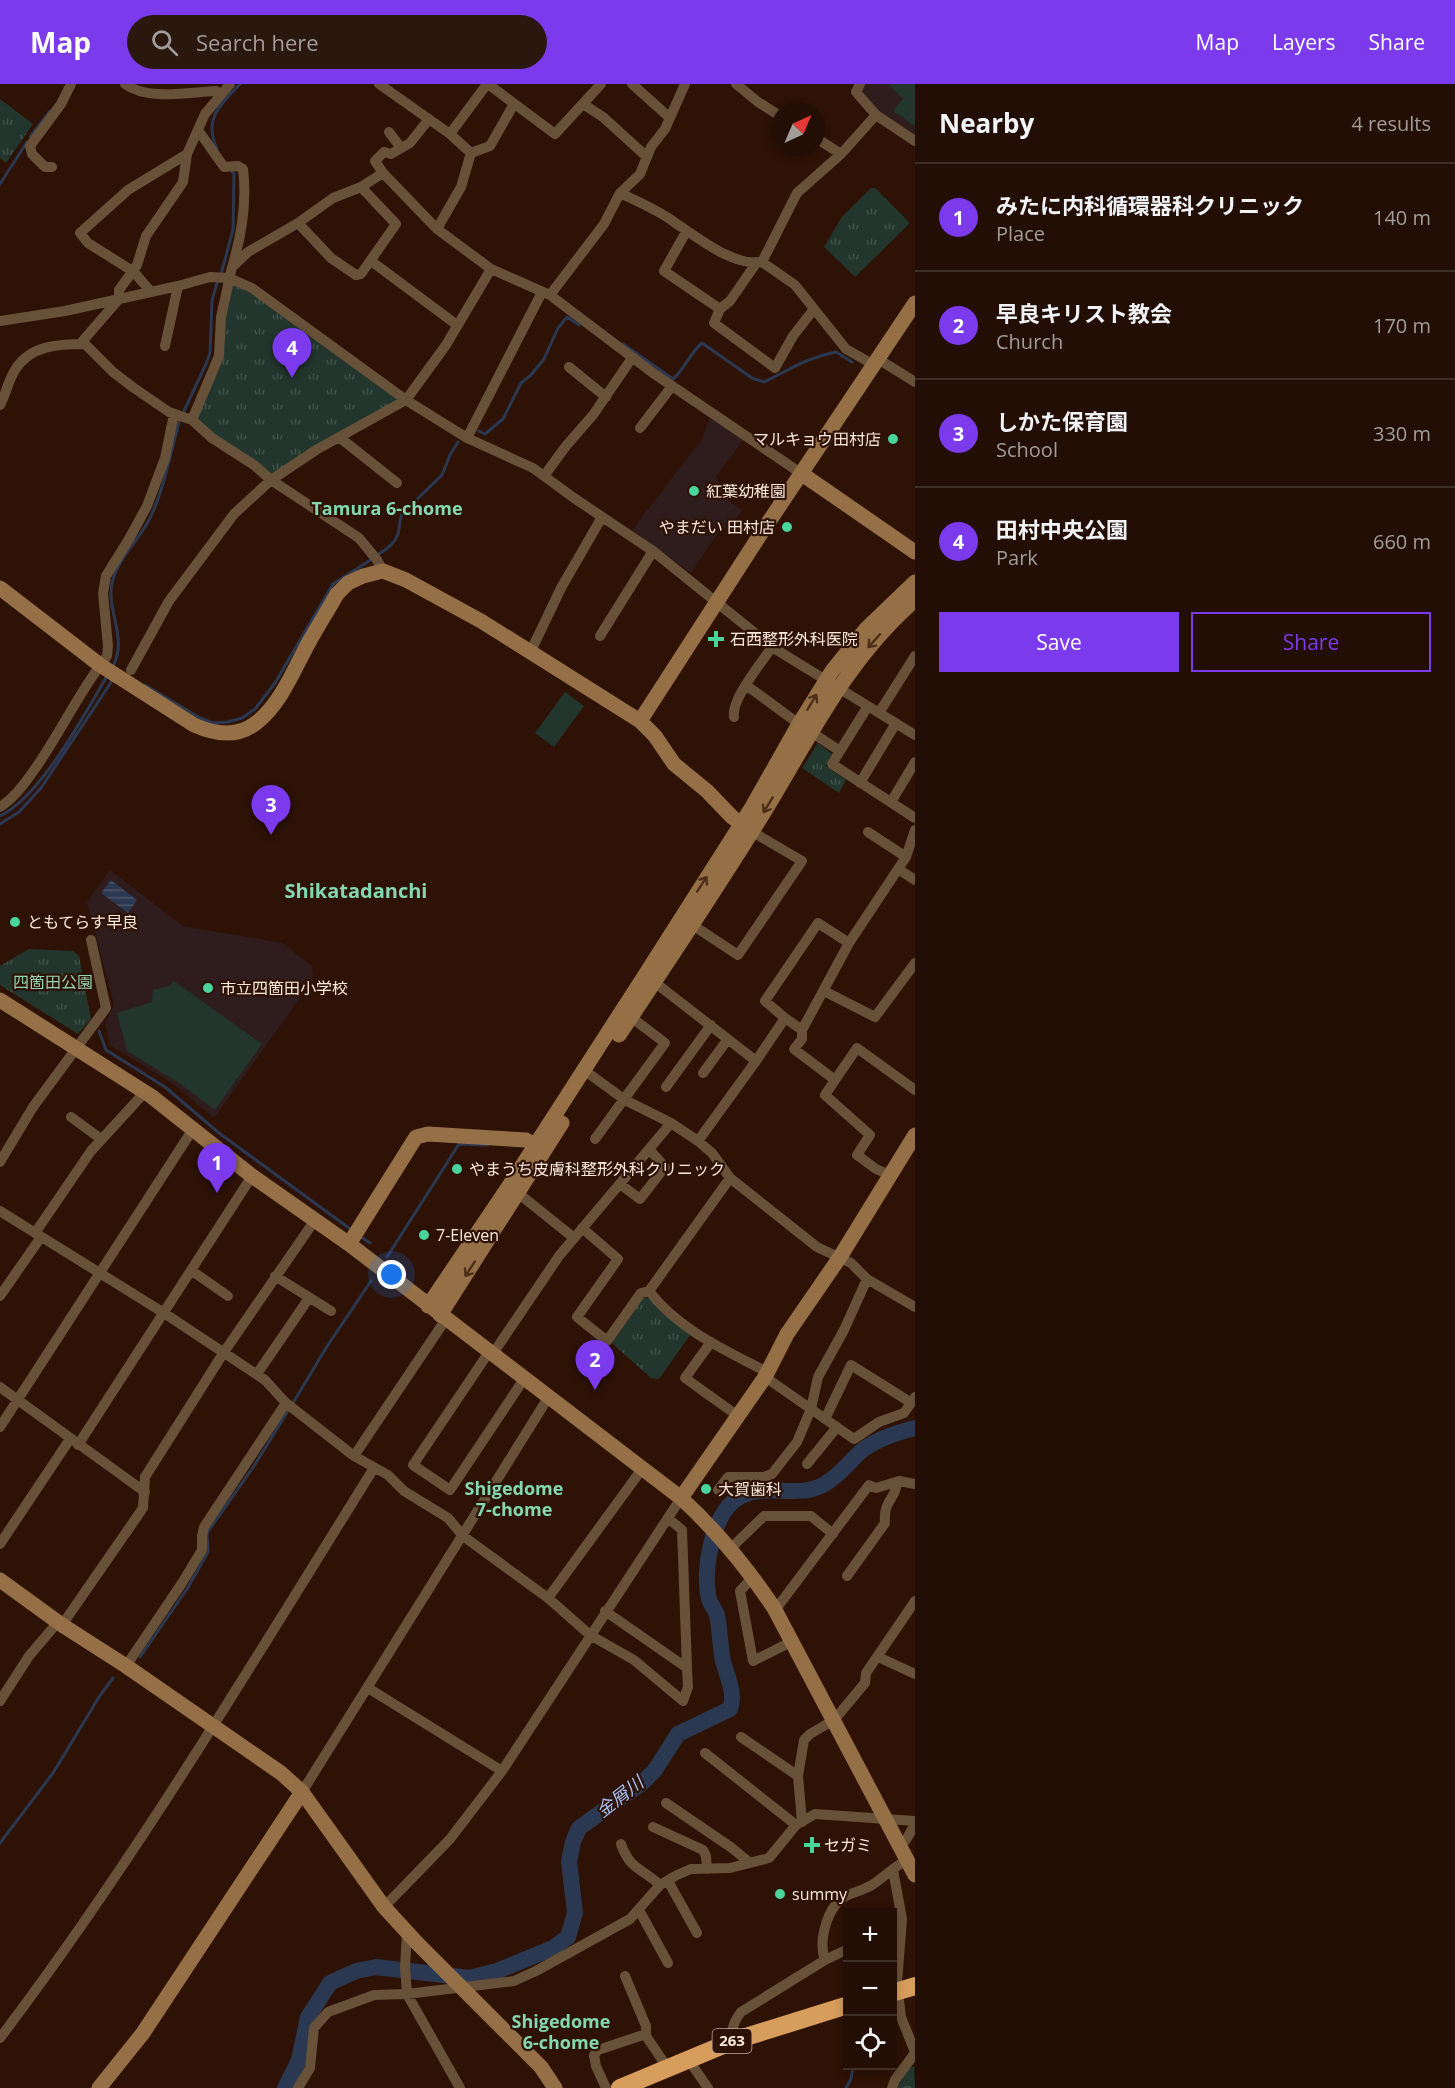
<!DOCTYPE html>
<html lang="en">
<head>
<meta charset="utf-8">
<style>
	body { margin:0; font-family:"Open Sans","Noto Sans JP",sans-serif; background:#2a170e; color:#f1f3f6 }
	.controls { position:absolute; right:18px; bottom:18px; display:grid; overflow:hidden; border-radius:0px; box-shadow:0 3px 9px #0003 }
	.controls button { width:54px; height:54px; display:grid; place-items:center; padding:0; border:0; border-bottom:2px solid #3f2e26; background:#220e04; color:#f1f3f6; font:30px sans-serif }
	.compass { position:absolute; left:771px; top:18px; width:54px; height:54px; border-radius:50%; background:#220e04; box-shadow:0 3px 9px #0003; rotate:44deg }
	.you { position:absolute; left:392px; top:1191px; width:21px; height:21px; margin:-15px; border:4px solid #fff; border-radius:50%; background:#1a73e8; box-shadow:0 0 0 9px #1a73e833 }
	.badge { display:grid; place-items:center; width:39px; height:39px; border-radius:50%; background:#7c3aed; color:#fff; font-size:20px; font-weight:700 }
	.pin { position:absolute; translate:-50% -50px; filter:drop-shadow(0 2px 3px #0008) }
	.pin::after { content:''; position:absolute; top:32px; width:21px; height:18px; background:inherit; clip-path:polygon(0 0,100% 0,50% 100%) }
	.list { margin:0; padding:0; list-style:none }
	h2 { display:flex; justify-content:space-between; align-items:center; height:78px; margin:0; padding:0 24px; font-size:26px }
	h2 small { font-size:20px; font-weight:400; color:#a29c9a }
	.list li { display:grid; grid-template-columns:39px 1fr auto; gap:18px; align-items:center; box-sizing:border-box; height:108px; padding:0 24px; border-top:2px solid #3f2e26 }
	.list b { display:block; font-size:22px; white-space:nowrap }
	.list p { margin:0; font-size:20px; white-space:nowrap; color:#a29c9a }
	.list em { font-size:20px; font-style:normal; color:#a29c9a }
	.actions { display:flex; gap:12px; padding:18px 24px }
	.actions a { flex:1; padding:14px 0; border:2px solid #7c3aed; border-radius:0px; text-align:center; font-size:21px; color:#7c3aed }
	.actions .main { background:#7c3aed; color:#fff }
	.icon { flex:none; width:33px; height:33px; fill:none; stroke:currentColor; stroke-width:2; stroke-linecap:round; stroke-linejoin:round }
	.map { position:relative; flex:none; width:915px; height:2004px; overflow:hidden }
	header { display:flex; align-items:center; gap:36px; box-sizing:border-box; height:84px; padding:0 30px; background:#7c3aed; color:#fff }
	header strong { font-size:28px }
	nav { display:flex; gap:33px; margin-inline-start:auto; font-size:21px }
	.search { width:420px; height:54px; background:#2a170e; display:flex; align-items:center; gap:15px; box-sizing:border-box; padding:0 21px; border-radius:33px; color:#a29c9a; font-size:22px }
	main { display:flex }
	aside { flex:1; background:#220e04 }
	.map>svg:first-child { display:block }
</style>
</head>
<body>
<header>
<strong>Map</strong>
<div class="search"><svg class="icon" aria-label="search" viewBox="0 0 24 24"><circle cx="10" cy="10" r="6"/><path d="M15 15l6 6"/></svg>Search here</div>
<nav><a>Map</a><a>Layers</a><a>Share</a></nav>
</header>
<main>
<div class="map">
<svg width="915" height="2004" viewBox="0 0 915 2004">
	<defs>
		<pattern id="forest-crowns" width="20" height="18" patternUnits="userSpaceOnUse" patternTransform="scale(1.5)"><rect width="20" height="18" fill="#22362d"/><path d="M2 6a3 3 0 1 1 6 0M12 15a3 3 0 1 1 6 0" fill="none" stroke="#43534b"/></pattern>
		<pattern id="park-tufts" width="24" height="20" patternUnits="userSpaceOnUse" patternTransform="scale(1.5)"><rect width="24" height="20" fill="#22362d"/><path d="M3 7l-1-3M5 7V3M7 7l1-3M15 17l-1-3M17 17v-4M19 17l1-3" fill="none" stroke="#43534b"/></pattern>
		<pattern id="water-rules" width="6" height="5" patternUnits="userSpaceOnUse" patternTransform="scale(1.5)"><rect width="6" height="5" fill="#2b3851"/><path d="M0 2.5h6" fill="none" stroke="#4b556a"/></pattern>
	</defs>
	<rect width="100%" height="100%" fill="#2d1205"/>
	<path fill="#2f1c1d" d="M 865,0 L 915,0 L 915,52 L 879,28 L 861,7 Z
		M 710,333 L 744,355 L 716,393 L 729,417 L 742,426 L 727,447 L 722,443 L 691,489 L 632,446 L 702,355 Z
		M 110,786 L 183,842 L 282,859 L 312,882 L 313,896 L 214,1034 L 173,1000 L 110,961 L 105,940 L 114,921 L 87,818 Z"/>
	<path fill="#22362d" d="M 888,0 L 915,0 L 915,42 L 893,27 L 903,15 Z
		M 565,608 L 584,622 L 554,663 L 535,649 Z
		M 174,897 L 262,960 L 215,1026 L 179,999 L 127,967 L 117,929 L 152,918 L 153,906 L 170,902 Z"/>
	<path fill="url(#forest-crowns)" d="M 914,1982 L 915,2004 L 897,2004 L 907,1986 Z"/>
	<path fill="url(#park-tufts)" d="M 0,15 L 33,40 L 6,79 L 0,74 Z
		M 871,104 L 875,104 L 910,139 L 855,193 L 824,163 L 842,133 Z
		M 231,199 L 250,208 L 400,315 L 271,391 L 213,352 L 196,335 L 224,234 Z
		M 818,659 L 832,670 L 826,682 L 846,696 L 839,709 L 802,684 Z
		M 29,865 L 73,867 L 79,872 L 91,935 L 78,950 L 0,901 L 0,882 Z
		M 644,1213 L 650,1215 L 690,1251 L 659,1295 L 651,1294 L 612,1259 Z"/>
	<path fill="url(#water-rules)" d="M 111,796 L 137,816 L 128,829 L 101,809 Z"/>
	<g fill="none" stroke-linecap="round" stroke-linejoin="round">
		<path stroke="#2b3851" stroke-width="3" d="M 30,53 L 50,27
			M 217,65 C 203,35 220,21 240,0
			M 0,100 L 27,58
			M 221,190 L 233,146 L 234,90 L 230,85
			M 623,260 L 673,295 C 685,285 689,270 702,259 L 752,294 L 764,298 C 791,285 806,274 836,268 L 852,278
			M 183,329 L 206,280 L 210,269 L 212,216 L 218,196
			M 479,347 L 485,350 L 503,335 L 521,299 L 531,291 L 544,275 L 558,244 L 567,233 L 579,241
			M 377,471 C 386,466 395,460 398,450 C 400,443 399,437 402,430 L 442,391 L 450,371 L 458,358
			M 112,584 C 129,555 106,528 112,499 C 117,476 138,457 149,436 C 165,404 170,369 180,335
			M 145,601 L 200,634 L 213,639 L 228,638 L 242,634 L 255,625 L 275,599 L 333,500 L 372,475
			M 0,732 C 40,713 84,632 107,592
			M 0,740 L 19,728 L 41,704 L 114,594
			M 99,947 L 106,966 L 165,1003 L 219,1049 L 349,1144
			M 361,1153 L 370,1159
			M 387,1173 L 459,1060 L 488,1061
			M 293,1319 L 326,1264 L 371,1197
			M 140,1573 L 187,1505 L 208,1468 L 207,1449 L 254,1382 L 288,1327
			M 0,1759 L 53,1689 L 99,1613 L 113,1594
			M 846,2004 L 851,1995 L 853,1982"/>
		<path stroke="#2b3851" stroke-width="16" d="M 285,2004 L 299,1976 L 308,1933 L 330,1899 L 356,1887 L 376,1883 L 469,1894 L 497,1887 L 553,1864 L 568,1853 L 575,1829 L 569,1777 L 573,1758 L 579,1744 L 642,1699 L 655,1686 L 678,1650 L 730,1625 C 736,1610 727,1592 723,1577 C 720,1562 720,1546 717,1531 C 715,1525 710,1520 709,1515 C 702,1487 712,1430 738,1414 C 764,1398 797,1415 823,1401 C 840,1392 850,1376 864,1365 C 878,1355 899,1348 915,1344"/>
		<path stroke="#685139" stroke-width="10" d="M 125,0 C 148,17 189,8 216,7 L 221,10
			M 379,0 L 450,50 L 471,69 L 461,103 L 437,145 L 491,185 L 550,211 L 653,289 L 802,390
			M 488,0 L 555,50 L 601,0
			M 632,0 L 670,34
			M 736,0 L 758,18 L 780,32
			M 860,0 L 856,8 L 876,31 L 915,57
			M 583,20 L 603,33 L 647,73
			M 198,46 L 224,83 L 238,82 L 243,85 C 247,117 242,149 233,180
			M 389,48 L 401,64
			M 450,50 L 487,0
			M 816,54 L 841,70
			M 471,69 L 490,62 L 514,20
			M 52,83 L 45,83 L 32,70 L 30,62 L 61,20 L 71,0
			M 383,89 L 437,145
			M 620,109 C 638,118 658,126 674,138 C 697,153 733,183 762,178 L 795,201 L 846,265 L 874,281
			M 298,139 L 331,174 L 356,191 L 361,190 L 396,140 L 361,103
			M 686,148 L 664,187 L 720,225
			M 371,177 L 457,241
			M 757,178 L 730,217 L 720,225 L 714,239 L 775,284 L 793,252 L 814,225
			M 762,178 L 797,109 L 841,70 L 876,31
			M 151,208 L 134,188 L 88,159 L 80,149 L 128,106 L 187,70
			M 550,211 L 604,140 L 620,109 L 640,90 L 651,63 L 665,45 L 685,0
			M 0,237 L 65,227 L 178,202 L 210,193 L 229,194 L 252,204 L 406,316 L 467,354 L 533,384 L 574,414 L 653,467 L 772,563 L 915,651
			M 80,260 L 119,215 L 119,206 L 137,181 L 146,152 L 183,98 L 187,70 L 205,30 L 230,0
			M 165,262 L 178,202
			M 878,275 L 915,298
			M 569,283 L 606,313
			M 0,321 C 6,310 8,297 15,286 C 30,261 59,260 85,260 L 113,288 L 134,304 L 169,328 L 192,336 L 212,354 L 254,381 L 271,396 L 359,454 L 377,476 L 383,487
			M 192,336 L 219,272 L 221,233 L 232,183 L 248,168 L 298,139 L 333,114 L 361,103 L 383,89 L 375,77 L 384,68 L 391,70 L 410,59 L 429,35
			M 640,344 L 672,302
			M 339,353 L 397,399
			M 467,354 L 542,208
			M 544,392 L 566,362 L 593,331 L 632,274
			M 600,552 L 653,467
			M 530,569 L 561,504 L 602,433
			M 131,586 L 169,517 L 234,430 L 271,396 L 316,366 L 406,316 L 446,261 L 491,185
			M 746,601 L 799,640
			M 879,629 L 915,572
			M 734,633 C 731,615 762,578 772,563
			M 811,648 L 840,667 L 832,680 L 915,734
			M 840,667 L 868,622
			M 860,699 L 896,639
			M 891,718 L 915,678
			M 0,723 C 13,715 23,702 32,689 C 59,652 78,609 107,572 L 108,562 L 103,509 L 106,492 L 129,455 L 147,422 L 165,374 L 174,330
			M 868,748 L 906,773
			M 898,785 L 915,796
			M 688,838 L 738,871 L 802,777 L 751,747
			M 653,897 L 756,977 L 698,1057
			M 824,907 L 875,933 L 915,879
			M 785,934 L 802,946 L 849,859 L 906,773 L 915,746
			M 802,946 L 802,955 L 794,965 L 835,996 L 825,1011 L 870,1051 L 857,1071 L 876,1085 L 890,1091
			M 756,977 L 785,934 L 765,917 L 818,839 L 849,859
			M 584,986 L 625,1016 L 671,1039 L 698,1057 L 712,1069 L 730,1094 L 817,1163 L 851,1179 L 867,1195 L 915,1223
			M 703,989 L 728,955
			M 835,996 L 857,964 L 915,1006
			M 666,1003 L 711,941
			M 71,1033 L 101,1055
			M 595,1055 L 665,959 L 631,933
			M 0,1078 L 33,1023 L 106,924 L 91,856
			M 620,1100 L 640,1115 L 665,1083 L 649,1065
			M 513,1105 L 574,1154
			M 0,1127 L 164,1229 L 265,1296 L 286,1319 L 354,1372 L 388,1391 L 404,1407 L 448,1434 L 463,1452 L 548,1514 L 590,1551 L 634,1576 L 683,1617 L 688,1603 L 687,1584 L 605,1527
			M 582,1144 L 618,1175 L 577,1233 L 607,1257 L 641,1209 L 649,1207 L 730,1094
			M 35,1149 L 91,1067 L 145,1008
			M 192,1187 L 228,1212
			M 275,1192 L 331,1227
			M 649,1207 C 679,1246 725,1266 767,1288
			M 0,1212 L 41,1153
			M 711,1258 L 685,1294 L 738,1332
			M 489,1268 L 413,1381 L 450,1406 L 524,1295
			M 492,1271 L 559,1172 L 671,1039
			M 257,1290 L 309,1214
			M 765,1293 L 854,1355 L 879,1338 L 904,1329 L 915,1313
			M 0,1303 L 145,1408
			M 825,1335 L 851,1281 L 910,1318
			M 0,1343 L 193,1045
			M 78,1361 L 252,1092
			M 354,1372 L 446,1235
			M 807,1380 L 837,1343
			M 718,1406 L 728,1393 L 764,1393 L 772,1390 L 797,1358 L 811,1325 L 818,1293 L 844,1246 L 867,1195
			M 668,1434 L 682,1446 L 687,1584
			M 0,1460 L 70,1355
			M 731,1464 L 764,1432 L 811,1432 L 833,1450
			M 847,1492 L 885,1439 C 883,1415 896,1416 897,1398
			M 753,1493 L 740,1507 L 753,1577 L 791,1558
			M 548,1514 L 642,1385
			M 774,1524 L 779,1521 L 869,1401 L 876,1404 L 899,1397 L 915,1400
			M 62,1541 L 143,1424 L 145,1393 L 224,1268 L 315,1136
			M 878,1573 L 915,1590
			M 126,1582 L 182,1499 L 202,1466 L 202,1452 L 204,1443 L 286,1319
			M 368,1604 L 502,1687
			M 0,1617 L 29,1572 L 58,1538
			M 741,1653 L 798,1692
			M 705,1669 L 796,1741
			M 302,1708 L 548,1314
			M 666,1719 L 732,1764 L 750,1779
			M 802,1738 L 798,1692 L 804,1656 L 810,1650 L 834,1636 L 865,1599 L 866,1589 L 915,1517
			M 653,1743 L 703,1766 L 706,1772 L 707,1785
			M 621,1760 C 630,1786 642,1784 660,1801
			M 899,1760 L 906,1756 L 915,1740
			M 893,1786 L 902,1835 L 897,1898 L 901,1933 L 915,1968
			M 668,1797 L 697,1849
			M 384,1823 L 450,1755 L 502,1687 L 681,1414
			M 639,1826 L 668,1879
			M 407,1848 L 405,1883 L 407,1910 L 460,2004
			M 825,1876 C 818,1857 827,1822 846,1812 C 854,1808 864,1806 872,1801 C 884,1793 895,1782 907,1776
			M 625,1892 L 646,1942 L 646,1952 L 667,1983
			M 0,1954 C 137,1773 254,1576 374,1384
			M 733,1957 C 730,1946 734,1937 741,1928 L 825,1876 L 848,1865
			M 688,1975 L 708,2004
			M 298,2004 L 310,1984 L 314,1944 L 328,1928 L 374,1911 L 407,1910 L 514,1897 L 536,1887 L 630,1835 L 660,1801 L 677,1791 L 691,1785 L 730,1784 L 769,1774 L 796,1741 L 815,1730 L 915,1737
			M 606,2004 L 596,1982 L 594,1971 L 598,1966 L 646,1950
			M 892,2004 L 895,1996 L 915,1969"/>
		<path stroke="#957047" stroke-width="15" d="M 802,390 L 915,468
			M 0,504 L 100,581 L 194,641 C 214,650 237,654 256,639 C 281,620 294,585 309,558 C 318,542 328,526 337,510 L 348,499 L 363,492 L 383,487 L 406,496 L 481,537 L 640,637 L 655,652 L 674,680 L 707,707 L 732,733 L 751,747
			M 640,637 L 758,454 L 915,219
			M 0,916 L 151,1012 L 252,1092 L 349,1160 L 681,1414 C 718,1448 746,1482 774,1524 L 915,1791
			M 619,951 C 668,878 717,804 763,730 C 810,653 846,576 915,516
			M 349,1160 L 416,1053 L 428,1050 L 526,1056 L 535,1061
			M 428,1222 L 509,1102 L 645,891 L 752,723 L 799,640 L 832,587 L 866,545 L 915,498
			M 440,1231 L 562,1039
			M 681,1414 L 765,1293 L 787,1250 L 840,1173 L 915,1051
			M 0,1496 L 62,1541 L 126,1582 L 281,1689 L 302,1708 L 384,1823 L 418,1860 L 541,1983 L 555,2004
			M 99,2004 L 143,1949 L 302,1708"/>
		<path stroke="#d79d5c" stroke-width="18" d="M 892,1909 L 915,1902
			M 620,2004 L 733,1957 L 848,1921"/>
	</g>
	<defs><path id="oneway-shaft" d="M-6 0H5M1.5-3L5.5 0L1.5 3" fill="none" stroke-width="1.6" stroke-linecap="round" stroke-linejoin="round" transform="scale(1.5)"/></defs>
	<g stroke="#4c2e19">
		<use href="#oneway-shaft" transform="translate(874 557) rotate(132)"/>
		<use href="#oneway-shaft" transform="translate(812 618) rotate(-59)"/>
		<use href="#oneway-shaft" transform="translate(768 721) rotate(121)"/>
		<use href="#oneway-shaft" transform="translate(702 800) rotate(-57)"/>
		<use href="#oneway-shaft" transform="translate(470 1185) rotate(123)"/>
	</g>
	<g fill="#49d49c" stroke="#2d1205" stroke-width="2">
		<circle cx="893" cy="355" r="6"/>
		<circle cx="694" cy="407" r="6"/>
		<circle cx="787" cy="443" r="6"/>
		<path d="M713 546h6v6h6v6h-6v6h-6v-6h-6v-6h6z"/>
		<circle cx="15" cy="838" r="6"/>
		<circle cx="208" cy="904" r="6"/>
		<circle cx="457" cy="1085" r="6"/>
		<circle cx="424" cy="1151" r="6"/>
		<circle cx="706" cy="1405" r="6"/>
		<path d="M809 1752h6v6h6v6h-6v6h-6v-6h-6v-6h6z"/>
		<circle cx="780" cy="1810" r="6"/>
	</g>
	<g text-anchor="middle" stroke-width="4.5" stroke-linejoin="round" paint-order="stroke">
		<rect fill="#2d1205" stroke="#bda89d" stroke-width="1.5" x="712.5" y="1945" width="39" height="24" rx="4.5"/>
		<g font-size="15" font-weight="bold" fill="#fbe8de">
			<text x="732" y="1962">263</text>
		</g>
		<g font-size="16" fill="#fbe8de" stroke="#2d1205" text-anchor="start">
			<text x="881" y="361" text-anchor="end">マルキョウ田村店</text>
			<text x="706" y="413">紅葉幼稚園</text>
			<text x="775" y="449" text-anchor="end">やまだい 田村店</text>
			<text x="730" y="561">石西整形外科医院</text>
			<text x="27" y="844">ともてらす早良</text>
			<text x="220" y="910">市立四箇田小学校</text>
			<text x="469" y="1091">やまうち皮膚科整形外科クリニック</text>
			<text x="436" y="1157">7-Eleven</text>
			<text x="718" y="1411">大賀歯科</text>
			<text x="824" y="1767">セガミ</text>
			<text x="792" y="1816">summy</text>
		</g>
		<g font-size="16" fill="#93d3b5" stroke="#2d1205">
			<text x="53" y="904">四箇田公園</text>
		</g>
		<g font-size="18" font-weight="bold" fill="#84d8b1" stroke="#2d1205">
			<text x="387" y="431">Tamura 6-chome</text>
			<text x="514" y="1411">Shigedome<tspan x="514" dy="21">7-chome</tspan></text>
			<text x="561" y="1944">Shigedome<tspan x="561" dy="21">6-chome</tspan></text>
		</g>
		<g font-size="18" font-style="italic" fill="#a8c2f5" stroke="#2d1205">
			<text transform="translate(620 1713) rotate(-38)" y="6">金屑川</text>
		</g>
		<g font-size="20" font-weight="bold" fill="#84d8b1" stroke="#2d1205">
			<text x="356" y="814">Shikatadanchi</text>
		</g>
	</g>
</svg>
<div class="controls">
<button>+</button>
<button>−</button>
<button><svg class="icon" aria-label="locate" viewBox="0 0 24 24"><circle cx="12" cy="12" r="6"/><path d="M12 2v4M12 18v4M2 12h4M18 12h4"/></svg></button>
</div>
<svg class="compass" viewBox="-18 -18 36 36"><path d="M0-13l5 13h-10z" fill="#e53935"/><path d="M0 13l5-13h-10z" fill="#a29c9a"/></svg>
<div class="you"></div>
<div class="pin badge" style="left:217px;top:1109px">1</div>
<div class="pin badge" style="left:595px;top:1306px">2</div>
<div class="pin badge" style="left:271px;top:751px">3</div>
<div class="pin badge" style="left:292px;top:294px">4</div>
</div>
<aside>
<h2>Nearby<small>4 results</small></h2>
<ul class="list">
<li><span class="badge">1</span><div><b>みたに内科循環器科クリニック</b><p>Place</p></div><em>140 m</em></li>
<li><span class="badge">2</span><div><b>早良キリスト教会</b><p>Church</p></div><em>170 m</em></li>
<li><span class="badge">3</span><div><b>しかた保育園</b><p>School</p></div><em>330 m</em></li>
<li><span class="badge">4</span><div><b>田村中央公園</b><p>Park</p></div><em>660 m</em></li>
</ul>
<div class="actions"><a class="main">Save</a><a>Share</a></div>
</aside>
</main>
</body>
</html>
